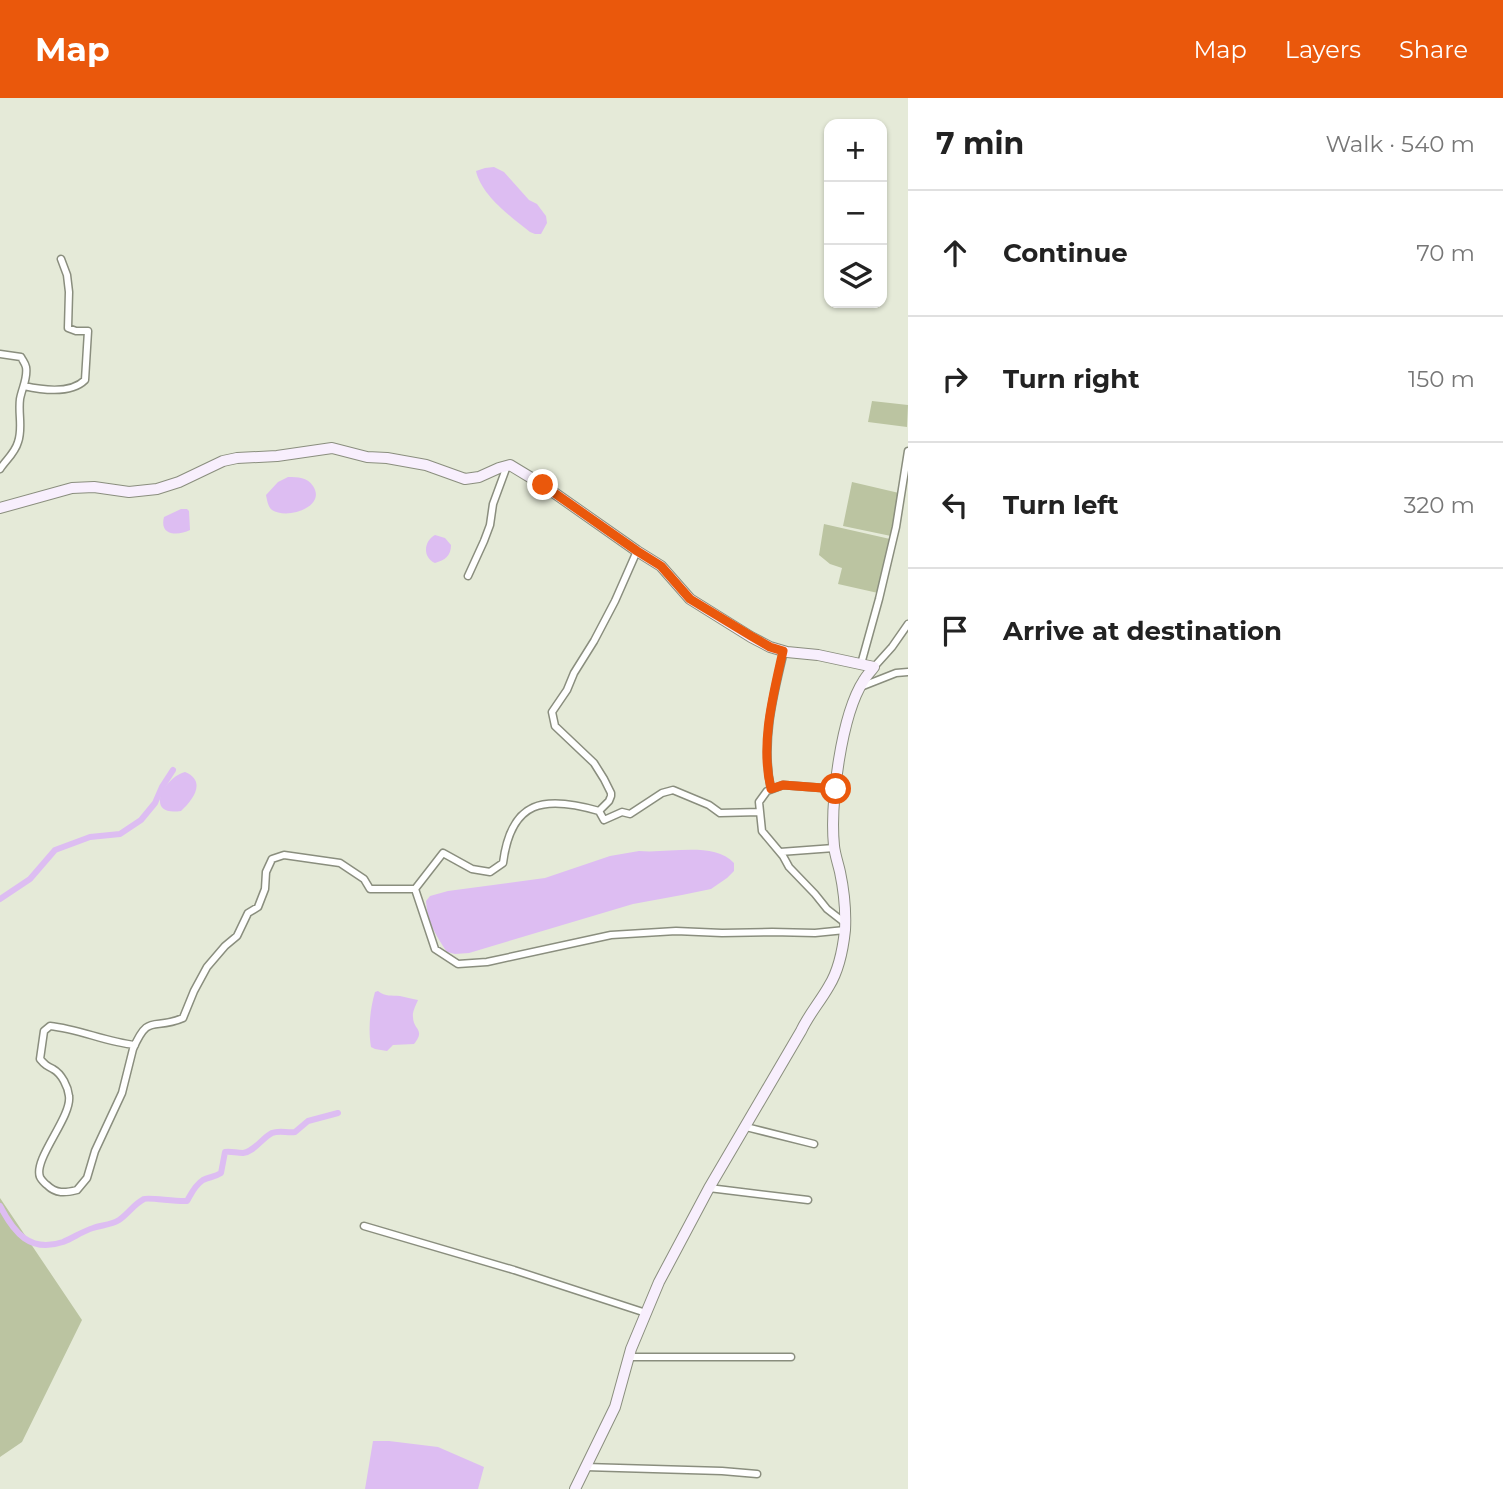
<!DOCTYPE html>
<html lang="en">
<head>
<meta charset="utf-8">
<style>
	body { margin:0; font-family:Montserrat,sans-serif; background:#f2f2f2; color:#222 }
	.controls { position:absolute; right:21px; top:21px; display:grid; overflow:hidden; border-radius:14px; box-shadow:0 2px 5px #0004 }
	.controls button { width:63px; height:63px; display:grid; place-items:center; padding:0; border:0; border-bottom:2px solid #e0e0e0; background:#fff; color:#222; font:35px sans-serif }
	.stop { position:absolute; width:21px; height:21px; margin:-16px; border:5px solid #ea580c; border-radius:50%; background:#fff }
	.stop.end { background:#ea580c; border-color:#fff; box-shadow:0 2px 7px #0008 }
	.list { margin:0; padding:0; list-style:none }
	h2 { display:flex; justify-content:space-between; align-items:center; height:91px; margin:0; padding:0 28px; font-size:30px }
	h2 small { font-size:23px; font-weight:400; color:#767676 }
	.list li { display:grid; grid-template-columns:46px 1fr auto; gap:21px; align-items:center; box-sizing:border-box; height:126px; padding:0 28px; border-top:2px solid #e0e0e0 }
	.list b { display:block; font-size:26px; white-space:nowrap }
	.list em { font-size:23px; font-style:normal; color:#767676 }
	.icon { flex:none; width:38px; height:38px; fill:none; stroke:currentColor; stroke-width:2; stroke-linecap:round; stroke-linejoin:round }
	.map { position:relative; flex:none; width:908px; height:1391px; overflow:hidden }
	header { display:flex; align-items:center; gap:42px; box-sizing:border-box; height:98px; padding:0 35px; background:#ea580c; color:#fff }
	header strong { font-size:33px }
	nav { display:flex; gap:38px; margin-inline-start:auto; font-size:24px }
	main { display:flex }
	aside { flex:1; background:#fff }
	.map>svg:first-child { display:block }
</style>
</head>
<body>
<header>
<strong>Map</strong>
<nav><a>Map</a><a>Layers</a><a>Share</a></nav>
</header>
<main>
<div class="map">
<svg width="908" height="1391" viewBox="0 0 908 1391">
	<rect width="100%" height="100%" fill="#e5ead8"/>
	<path fill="#bbc4a1" d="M 872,303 L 908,307 L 907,329 L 868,324 Z
		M 852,384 L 899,395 L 891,438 L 843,428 Z
		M 824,426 L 890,441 L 878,495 L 838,486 L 842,470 L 830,466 L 819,457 Z
		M 0,1100 L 82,1222 L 22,1344 L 0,1359 Z"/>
	<path fill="#ddbdf2" d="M 494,69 L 504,74 L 529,102 L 537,106 L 546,118 L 547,125 L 541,136 L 535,136 L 530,134 C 512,120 481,97 476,73 L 485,70 Z
		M 288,379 C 298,379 307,379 313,388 C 327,409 287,422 272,412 C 268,409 267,402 266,397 L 278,384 Z
		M 187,411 L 189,413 L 190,432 C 178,438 159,438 164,419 L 181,411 Z
		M 435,437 L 445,440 L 451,447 C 451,458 445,462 435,465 C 422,459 424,443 435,437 Z
		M 185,674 C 207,683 193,702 181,713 C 143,719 164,679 185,674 Z
		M 639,753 C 668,756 713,743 734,765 L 734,773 L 727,780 L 711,791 L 682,797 L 633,806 L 469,855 L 455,856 L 447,854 C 436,838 427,823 426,803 L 430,798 L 448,793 L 545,780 L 610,758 Z
		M 378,893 C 386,899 391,897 400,898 C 406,899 411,901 418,902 C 416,907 412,914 413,919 C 413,932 426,931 414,946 L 393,947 L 387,953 L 375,951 L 371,949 C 368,931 370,911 375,894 Z
		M 373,1343 L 389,1343 L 438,1349 L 484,1369 L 478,1391 L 365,1391 Z"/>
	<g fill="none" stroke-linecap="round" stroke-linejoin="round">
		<path stroke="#ddbdf2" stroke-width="6" d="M 0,801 L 30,781 L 55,752 L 90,739 L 120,736 L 141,722 L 155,705 L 162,689 L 173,672
			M 0,1108 C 14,1135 30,1155 63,1144 C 73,1140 83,1133 93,1130 C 102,1127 111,1127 119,1122 C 128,1116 134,1106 144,1101 C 149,1099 176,1104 187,1103 C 191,1096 195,1087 203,1082 C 209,1079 215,1079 221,1075 L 225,1054 C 231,1053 236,1055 243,1055 C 254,1054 262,1040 272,1035 C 279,1032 287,1035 295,1034 L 308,1023 L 338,1015"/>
		<defs>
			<path id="street" d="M 0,256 L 21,259 C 23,263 25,265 26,269 C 28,280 22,290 20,301 C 18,316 23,330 18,344 C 15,355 6,362 0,371
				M 24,288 C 42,292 71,296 85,282 L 88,233 L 76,233 L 68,230 L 69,194 L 67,177 L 61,161
				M 468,478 L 484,443 L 490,427 L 493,406 L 507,368
				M 861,566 L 879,501 L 896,429 L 908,353
				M 874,569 L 892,549 L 908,526
				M 863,588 L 896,575 L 908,574
				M 771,691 C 761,645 773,598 784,553
				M 836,691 L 783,687 L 767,693 L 759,704 L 762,733 L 783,758 L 789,769 L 815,796 L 827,811 L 845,825
				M 599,713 L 604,722 L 622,714 L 630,716 L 662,695 L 673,692 L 709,707 L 720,715 L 760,714
				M 780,754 L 834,750
				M 415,791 L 443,755 L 472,771 L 490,774 L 503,765 C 511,702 544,697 599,713 L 609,703 L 611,698 L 611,695 L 604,681 L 594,665 L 555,628 L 552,614 L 567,592 L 574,575 L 594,543 L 615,503 L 637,453
				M 135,947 C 106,944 79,931 50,928 L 44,933 L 40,961 C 45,967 47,968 53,971 C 62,976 68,989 69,998 C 72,1019 33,1061 40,1079 C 40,1080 46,1087 47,1087 C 56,1096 65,1095 77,1092 L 87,1080 L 95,1053 L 122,995 L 133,951 C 149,914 153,933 183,920 L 194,893 L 207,869 L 225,848 L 237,838 L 248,815 L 258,809 L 265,791 L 266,774 L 272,761 L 284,757 L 340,765 L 364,781 L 370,791 L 415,791 L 435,851 L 458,866 L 487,864 L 611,837 L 676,833 L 722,835 L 772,834 L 815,835 L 845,832
				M 746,1029 L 814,1046
				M 709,1090 L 808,1102
				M 364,1128 L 514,1172 L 646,1215
				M 629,1259 L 791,1259
				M 585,1369 L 722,1373 L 757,1376"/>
			<path id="secondary" d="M 0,410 L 72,390 L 94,389 L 129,394 L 157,391 L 179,384 L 223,363 L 237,360 L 277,358 L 332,350 L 367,359 L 387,360 L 426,367 L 465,381 L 479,379 L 499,370 L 510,367 L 543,387 L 637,453 L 661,468 L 690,501 L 751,539 L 770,549 L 787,554 L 818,557 L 874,569 C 871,573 867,577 864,582 C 841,617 830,706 834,748 C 835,757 838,765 840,774 C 844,793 846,813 845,832 C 843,851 839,872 829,888 C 820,904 809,916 801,933 L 709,1090 L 659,1184 L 631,1251 L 615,1309 L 575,1391"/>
		</defs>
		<use href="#street" stroke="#8a8e7e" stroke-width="9"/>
		<use href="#secondary" stroke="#8a8e7e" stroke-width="12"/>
		<use href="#street" stroke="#fff" stroke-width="6"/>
		<use href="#secondary" stroke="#f8effd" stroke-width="10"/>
	</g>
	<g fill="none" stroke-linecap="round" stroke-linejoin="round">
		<path stroke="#ea580c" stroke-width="9" d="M 543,387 L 637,453 L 661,468 L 690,501 L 751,538 L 770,549 L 783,553 C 773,598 760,646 771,691 L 783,687 L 836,691"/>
	</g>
</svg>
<div class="controls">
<button>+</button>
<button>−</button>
<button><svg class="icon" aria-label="layers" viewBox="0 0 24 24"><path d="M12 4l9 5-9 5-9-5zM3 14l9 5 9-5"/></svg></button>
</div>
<div class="stop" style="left:836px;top:691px"></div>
<div class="stop end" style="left:543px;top:387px"></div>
</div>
<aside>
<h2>7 min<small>Walk · 540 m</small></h2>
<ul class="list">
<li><svg class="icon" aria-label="ahead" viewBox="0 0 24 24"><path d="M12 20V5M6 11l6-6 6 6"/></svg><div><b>Continue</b></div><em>70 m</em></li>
<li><svg class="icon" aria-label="right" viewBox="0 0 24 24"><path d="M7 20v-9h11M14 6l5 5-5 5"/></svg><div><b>Turn right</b></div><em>150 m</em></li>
<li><svg class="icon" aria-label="left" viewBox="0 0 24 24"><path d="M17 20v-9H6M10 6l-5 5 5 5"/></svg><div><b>Turn left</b></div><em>320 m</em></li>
<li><svg class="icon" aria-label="arrive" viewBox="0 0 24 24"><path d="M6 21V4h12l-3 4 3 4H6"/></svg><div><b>Arrive at destination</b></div></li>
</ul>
</aside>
</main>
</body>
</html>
